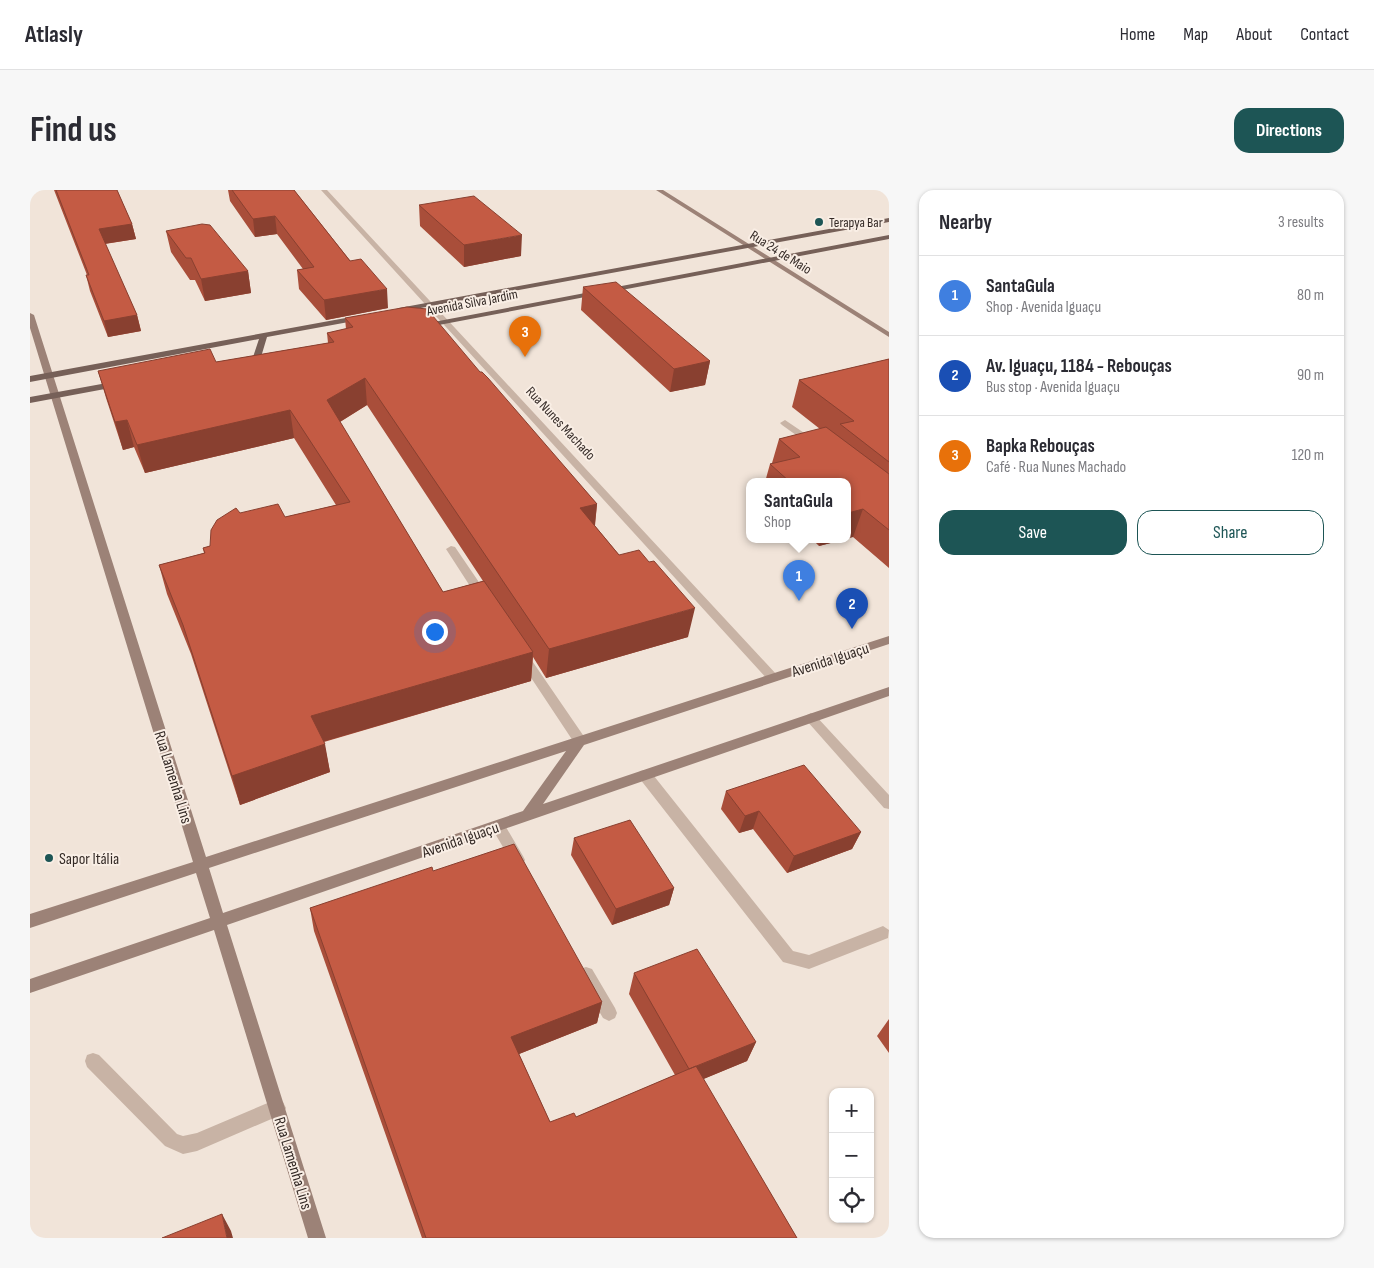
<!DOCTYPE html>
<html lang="en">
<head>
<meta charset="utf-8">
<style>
	body { margin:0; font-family:"Sofia Sans Condensed",sans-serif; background:#f7f7f7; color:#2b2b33 }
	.controls { position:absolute; right:15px; bottom:15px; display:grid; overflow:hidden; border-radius:10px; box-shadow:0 1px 4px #0004 }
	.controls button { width:45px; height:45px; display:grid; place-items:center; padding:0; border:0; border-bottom:1px solid #e1e1e2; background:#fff; color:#2b2b33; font:25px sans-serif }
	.you { position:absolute; left:404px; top:441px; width:18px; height:18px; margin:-12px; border:4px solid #fff; border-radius:50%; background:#1a73e8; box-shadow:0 0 0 8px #1a73e833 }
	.badge { display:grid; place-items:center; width:32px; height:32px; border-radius:50%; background:#1d5555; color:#fff; font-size:16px; font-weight:700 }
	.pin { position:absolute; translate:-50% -41px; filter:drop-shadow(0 1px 2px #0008) }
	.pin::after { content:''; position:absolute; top:26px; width:18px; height:15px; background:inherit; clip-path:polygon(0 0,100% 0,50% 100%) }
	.popup { position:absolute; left:716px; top:288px; width:105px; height:65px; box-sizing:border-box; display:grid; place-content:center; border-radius:10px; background:#fff; filter:drop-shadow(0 1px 4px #0005); font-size:16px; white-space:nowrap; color:#7c7c81 }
	.popup b { font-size:19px; color:#2b2b33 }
	.popup::after { content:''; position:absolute; left:50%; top:100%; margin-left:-10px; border:10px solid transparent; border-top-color:#fff }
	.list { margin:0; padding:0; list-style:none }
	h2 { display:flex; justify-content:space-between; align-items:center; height:65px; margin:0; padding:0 20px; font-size:21px }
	h2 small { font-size:16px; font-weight:400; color:#7c7c81 }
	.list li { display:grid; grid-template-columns:32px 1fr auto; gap:15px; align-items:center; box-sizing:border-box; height:80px; padding:0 20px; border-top:1px solid #e1e1e2 }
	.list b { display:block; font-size:19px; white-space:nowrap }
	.list p { margin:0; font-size:16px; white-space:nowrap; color:#7c7c81 }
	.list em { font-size:16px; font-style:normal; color:#7c7c81 }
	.actions { display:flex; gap:10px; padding:15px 20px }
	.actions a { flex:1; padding:11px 0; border:1px solid #1d5555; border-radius:15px; text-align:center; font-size:18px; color:#1d5555 }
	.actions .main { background:#1d5555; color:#fff }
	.icon { flex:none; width:28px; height:28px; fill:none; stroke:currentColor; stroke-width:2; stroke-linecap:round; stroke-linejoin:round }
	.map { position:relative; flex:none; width:859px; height:1048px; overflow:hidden; border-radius:15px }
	header { display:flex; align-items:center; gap:30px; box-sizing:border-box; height:70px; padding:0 25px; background:#fff; border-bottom:1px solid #e1e1e2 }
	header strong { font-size:24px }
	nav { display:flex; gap:28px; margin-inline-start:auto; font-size:18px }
	.intro { display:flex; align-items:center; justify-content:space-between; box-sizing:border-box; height:120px; padding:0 30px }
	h1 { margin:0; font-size:35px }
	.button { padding:12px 22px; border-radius:15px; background:#1d5555; color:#fff; font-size:18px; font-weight:700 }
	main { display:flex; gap:30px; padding:0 30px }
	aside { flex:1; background:#fff; border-radius:15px; box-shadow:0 1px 4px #0004 }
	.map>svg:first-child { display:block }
</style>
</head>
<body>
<header>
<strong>Atlasly</strong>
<nav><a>Home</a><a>Map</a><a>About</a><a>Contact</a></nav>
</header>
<div class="intro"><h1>Find us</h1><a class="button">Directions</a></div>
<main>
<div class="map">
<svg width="859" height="1048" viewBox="0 0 859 1048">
	<rect width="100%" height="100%" fill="#f1e4d9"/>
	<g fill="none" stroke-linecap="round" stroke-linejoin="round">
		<path fill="#c8b3a5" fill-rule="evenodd" d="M 755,230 L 786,251 L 786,255 L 780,255 L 752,235 L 750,233 Z
			M 421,356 L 425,357 L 457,404 L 459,407 L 457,410 L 449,410 L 416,359 Z
			M 492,461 L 496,462 L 555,548 L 556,551 L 555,554 L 545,554 L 486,465 Z
			M 615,580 L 620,581 L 763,761 L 779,765 L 853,736 L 859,740 L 858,748 L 779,779 L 753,772 L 610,589 L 608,585 L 610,581 Z
			M 468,630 L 473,632 L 493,666 L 495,670 L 493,674 L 488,676 L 483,674 L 463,640 L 461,636 L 463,632 Z
			M 556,777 L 562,779 L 585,818 L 587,823 L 585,828 L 579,831 L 573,828 L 550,789 L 548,784 L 550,779 Z
			M 63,863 L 69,865 L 147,944 L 153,946 L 167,943 L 247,909 L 253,912 L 256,918 L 253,924 L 167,961 L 153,964 L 135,956 L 57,877 L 55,871 L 57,865 Z"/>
		<path fill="#c8b3a5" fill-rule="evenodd" d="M 291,0 L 297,0 L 747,485 L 749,488 L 747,491 L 739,491 Z
			M 781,523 L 785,525 L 859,605 L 859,619 L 854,618 L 777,531 L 775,528 L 777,525 Z"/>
		<path fill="#9c8277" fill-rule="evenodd" d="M 626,0 L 633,0 L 859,142 L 859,147 Z
			M 0,123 L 4,125 L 176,667 L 859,446 L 859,454 L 554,555 L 513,614 L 859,497 L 859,506 L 197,735 L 296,1048 L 278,1048 L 184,740 L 0,803 L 0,789 L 180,728 L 166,683 L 0,738 L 0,724 L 163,672 L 0,138 ZM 536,561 L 493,621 L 193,723 L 179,678 Z"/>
		<path fill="#766058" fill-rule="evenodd" d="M 859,28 L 859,32 L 369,122 L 365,120 L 369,118 Z
			M 859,45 L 859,49 L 393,138 L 389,136 L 393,134 Z
			M 332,125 L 335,125 L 335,129 L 237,147 L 231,167 L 227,169 L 223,167 L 229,149 L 0,192 L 0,186 Z
			M 88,191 L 92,194 L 91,196 L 0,213 L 0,207 Z"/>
	</g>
	<path fill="#a94e3a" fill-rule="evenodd" d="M 24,0 L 87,0 L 102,34 L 106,49 L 75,54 L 107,125 L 111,141 L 78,147 L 60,101 L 56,85 L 57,85 Z
		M 198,0 L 264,0 L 358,118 L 296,130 L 269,99 L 267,80 L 273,79 L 247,44 L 225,47 L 200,11 Z
		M 389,15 L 491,66 L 434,77 L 390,36 Z
		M 136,41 L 218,81 L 221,103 L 175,111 L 165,90 L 160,90 L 141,62 Z
		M 553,97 L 680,171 L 675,195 L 640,202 L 551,120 Z
		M 315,128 L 450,182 L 567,314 L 565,336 L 658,447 L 516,488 L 503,467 L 501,491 L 294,552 L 300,582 L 210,615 L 161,464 L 137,404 L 129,375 L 174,363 L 173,358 L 180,356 L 210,323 L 255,327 L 306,315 L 264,248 L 115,283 L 104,257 L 93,260 L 76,208 L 68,181 L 186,172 L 298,153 L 297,143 L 316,139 ZM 337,215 L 453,391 L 413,402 L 310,232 Z
		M 859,169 L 859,378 L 823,347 L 818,348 L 818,292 L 735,292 L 740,274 L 742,273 L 749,249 L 790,239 L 762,217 L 769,190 Z
		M 783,350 L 812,350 L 789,356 Z
		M 696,601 L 831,642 L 822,659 L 757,683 L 723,639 L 709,643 L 691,619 Z
		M 544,648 L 644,698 L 639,715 L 582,735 L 541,665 Z
		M 403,681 L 572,812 L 567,833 L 489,864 L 520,932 L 546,927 L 645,885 L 599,804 L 604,783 L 726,852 L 717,871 L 673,889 L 767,1048 L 392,1048 L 284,741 L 280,718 Z
		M 859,829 L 859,863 L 847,846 Z"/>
	<path fill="#894030" d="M 245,26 L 247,44 L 225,47 L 223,29 Z
		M 102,34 L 106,49 L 73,54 L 69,39 Z
		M 492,45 L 491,66 L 434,77 L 434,55 Z
		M 218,81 L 221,103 L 175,111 L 171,89 Z
		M 357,99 L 358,118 L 296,130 L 294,110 Z
		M 107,125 L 111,141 L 78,147 L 74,131 Z
		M 680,171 L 675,195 L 640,202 L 644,179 Z
		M 335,188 L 337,215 L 300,238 L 297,210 Z
		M 260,220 L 264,248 L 115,283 L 107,255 Z
		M 97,230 L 104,257 L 93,260 L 85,232 Z
		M 567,314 L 564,342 L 550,318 Z
		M 833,319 L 823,347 L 818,348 L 818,323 Z
		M 791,350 L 812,350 L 789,356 Z
		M 665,418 L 658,447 L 516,488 L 519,459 Z
		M 503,462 L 501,491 L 285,554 L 281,526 Z
		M 295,554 L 300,582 L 210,615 L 202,586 Z
		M 729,621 L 723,639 L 709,643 L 715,626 Z
		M 831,642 L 822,659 L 757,683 L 764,666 Z
		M 644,698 L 639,715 L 582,735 L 586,719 Z
		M 572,812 L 567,833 L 479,868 L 481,847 Z
		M 726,852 L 717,871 L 652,898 L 660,879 Z
		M 192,1024 L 201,1041 L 203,1048 L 197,1048 Z"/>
	<path fill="#c45b44" stroke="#894030" d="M 26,0 L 87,0 L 102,34 L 69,39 L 107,125 L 74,131 L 56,85 L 59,85 Z
		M 202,0 L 264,0 L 320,71 L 331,69 L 357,99 L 294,110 L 267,80 L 284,77 L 245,26 L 223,29 Z
		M 444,6 L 492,45 L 434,55 L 389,15 Z
		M 172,34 L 180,35 L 218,81 L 171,89 L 161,68 L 156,68 L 136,41 Z
		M 586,92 L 680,171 L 644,179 L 553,97 Z
		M 377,117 L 397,119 L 450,182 L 452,182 L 458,188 L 567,314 L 550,318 L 589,365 L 609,360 L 619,372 L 624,371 L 665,418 L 519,459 L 335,188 L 297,210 L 413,402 L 454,391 L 503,462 L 281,526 L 295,554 L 202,586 L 153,435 L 129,375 L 175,363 L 173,358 L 180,356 L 181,340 L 187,330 L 206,318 L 210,323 L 248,314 L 255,327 L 320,312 L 260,220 L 107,255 L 97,230 L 85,232 L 68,181 L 180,159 L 186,172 L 304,152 L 297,143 L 323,137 L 315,128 Z
		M 859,169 L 859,272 L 810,234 L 824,231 L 769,190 Z
		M 796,237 L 859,284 L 859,340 L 833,319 L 818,323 L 818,292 L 760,292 L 740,274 L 770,267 L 749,249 Z
		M 774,575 L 831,642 L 764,666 L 729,621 L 715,626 L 696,601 Z
		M 600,630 L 644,698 L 586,719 L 544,648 Z
		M 484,654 L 572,812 L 481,847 L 520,932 L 544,923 L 546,927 L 666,876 L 767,1048 L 396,1048 L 280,718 L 402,677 L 403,681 Z
		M 667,759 L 726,852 L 659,879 L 604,783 Z
		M 192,1024 L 197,1048 L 132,1048 Z"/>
	<g fill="#1d5555" stroke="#f9eee5" stroke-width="2">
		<circle cx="789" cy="32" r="5"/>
		<circle cx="19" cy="668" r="5"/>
	</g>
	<g text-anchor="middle" stroke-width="4" stroke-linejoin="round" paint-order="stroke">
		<g font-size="14" fill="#342a26" stroke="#f9eee5" text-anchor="start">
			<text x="799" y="37">Terapya Bar</text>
		</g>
		<g font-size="14" fill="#342a26" stroke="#f9eee5">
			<text transform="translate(751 62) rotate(32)" y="5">Rua 24 de Maio</text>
			<text transform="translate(442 112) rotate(-11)" y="5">Avenida Silva Jardim</text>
			<text transform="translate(531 233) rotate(47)" y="5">Rua Nunes Machado</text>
		</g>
		<g font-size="16" fill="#342a26" stroke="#f9eee5">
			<text transform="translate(800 469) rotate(-18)" y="6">Avenida Iguaçu</text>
			<text transform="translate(144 587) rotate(73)" y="6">Rua Lamenha Lins</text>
			<text transform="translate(430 649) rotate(-19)" y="6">Avenida Iguaçu</text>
			<text transform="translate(264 973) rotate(73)" y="6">Rua Lamenha Lins</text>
		</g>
		<g font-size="16" fill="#342a26" stroke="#f9eee5" text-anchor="start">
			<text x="29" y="674">Sapor Itália</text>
		</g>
	</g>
</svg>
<div class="controls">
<button>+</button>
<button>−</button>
<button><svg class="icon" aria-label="locate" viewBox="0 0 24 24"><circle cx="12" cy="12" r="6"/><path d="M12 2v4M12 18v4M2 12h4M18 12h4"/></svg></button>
</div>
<div class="you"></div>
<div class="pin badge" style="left:769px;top:411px;background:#3f7fe0">1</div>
<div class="popup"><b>SantaGula</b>Shop</div>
<div class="pin badge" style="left:822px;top:439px;background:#1a4fb4">2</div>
<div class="pin badge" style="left:495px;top:167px;background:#e8710a">3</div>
</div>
<aside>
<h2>Nearby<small>3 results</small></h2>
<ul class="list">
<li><span class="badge" style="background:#3f7fe0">1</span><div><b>SantaGula</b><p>Shop · Avenida Iguaçu</p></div><em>80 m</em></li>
<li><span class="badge" style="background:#1a4fb4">2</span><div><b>Av. Iguaçu, 1184 - Rebouças</b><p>Bus stop · Avenida Iguaçu</p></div><em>90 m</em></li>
<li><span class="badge" style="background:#e8710a">3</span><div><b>Bapka Rebouças</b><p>Café · Rua Nunes Machado</p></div><em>120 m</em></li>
</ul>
<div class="actions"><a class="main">Save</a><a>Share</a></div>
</aside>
</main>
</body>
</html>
